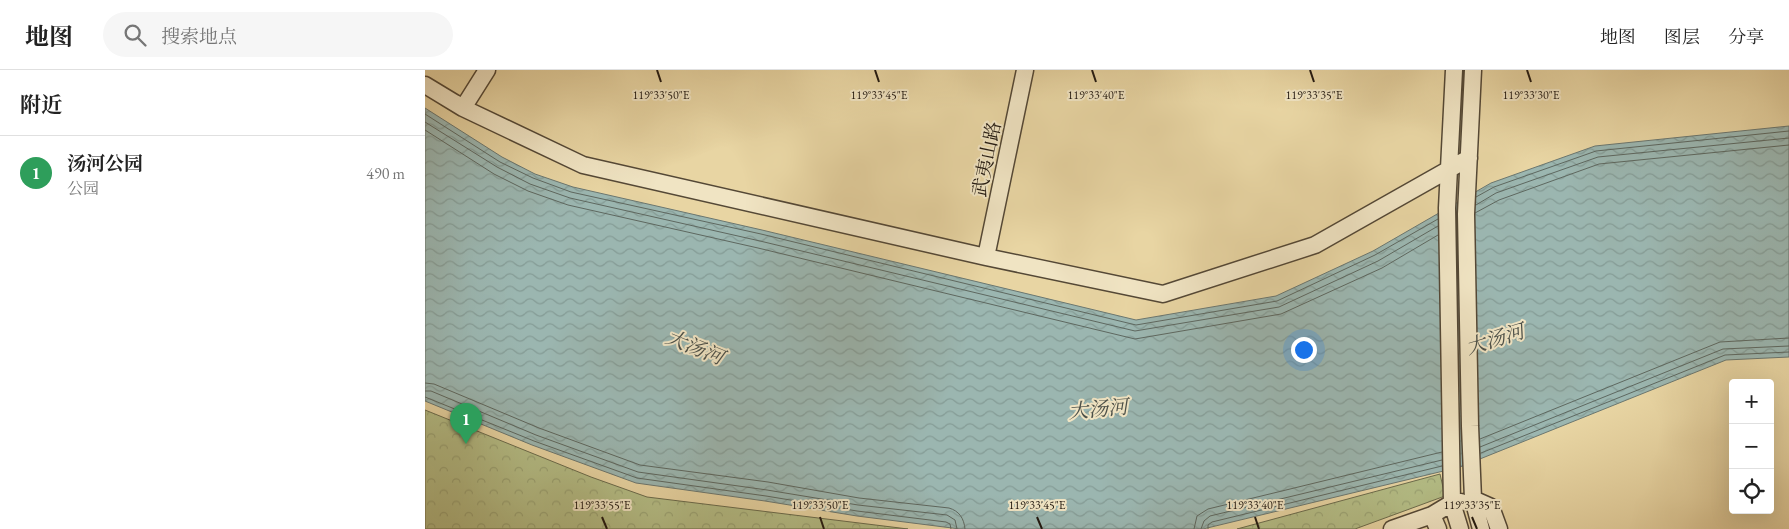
<!DOCTYPE html>
<html lang="zh">
<head>
<meta charset="utf-8">
<style>
	body { margin:0; font-family:"EB Garamond","Noto Serif SC",serif; background:#f6f6f6; color:#222 }
	.controls { position:absolute; right:15px; bottom:15px; display:grid; overflow:hidden; border-radius:5px; box-shadow:0 5px 20px #0002 }
	.controls button { width:45px; height:45px; display:grid; place-items:center; padding:0; border:0; border-bottom:1px solid #e0e0e0; background:#fff; color:#222; font:25px sans-serif }
	.you { position:absolute; left:878px; top:279px; width:18px; height:18px; margin:-12px; border:4px solid #fff; border-radius:50%; background:#1a73e8; box-shadow:0 0 0 8px #1a73e833 }
	.badge { display:grid; place-items:center; width:32px; height:32px; border-radius:50%; background:#0b8043; color:#fff; font-size:16px; font-weight:700 }
	.pin { position:absolute; translate:-50% -41px; filter:drop-shadow(0 1px 2px #0008) }
	.pin::after { content:''; position:absolute; top:26px; width:18px; height:15px; background:inherit; clip-path:polygon(0 0,100% 0,50% 100%) }
	.list { margin:0; padding:0; list-style:none }
	h2 { display:flex; justify-content:space-between; align-items:center; height:65px; margin:0; padding:0 20px; font-size:21px }
	h2 small { font-size:16px; font-weight:400; color:#767676 }
	.list li { display:grid; grid-template-columns:32px 1fr auto; gap:15px; align-items:center; box-sizing:border-box; height:75px; padding:0 20px; border-top:1px solid #e0e0e0 }
	.list b { display:block; font-size:19px; white-space:nowrap }
	.list p { margin:0; font-size:16px; white-space:nowrap; color:#767676 }
	.list em { font-size:16px; font-style:normal; color:#767676 }
	.icon { flex:none; width:28px; height:28px; fill:none; stroke:currentColor; stroke-width:2; stroke-linecap:round; stroke-linejoin:round }
	.map { position:relative; flex:none; width:1364px; height:459px; overflow:hidden }
	header { display:flex; align-items:center; gap:30px; box-sizing:border-box; height:70px; padding:0 25px; background:#fff; border-bottom:1px solid #e0e0e0 }
	header strong { font-size:24px }
	nav { display:flex; gap:28px; margin-inline-start:auto; font-size:18px }
	.search { width:350px; height:45px; background:#f6f6f6; display:flex; align-items:center; gap:12px; box-sizing:border-box; padding:0 18px; border-radius:28px; color:#767676; font-size:19px }
	main { display:flex }
	aside { flex:1; background:#fff }
	.map>svg:first-child { display:block }
</style>
</head>
<body>
<header>
<strong>地图</strong>
<div class="search"><svg class="icon" aria-label="search" viewBox="0 0 24 24"><circle cx="10" cy="10" r="6"/><path d="M15 15l6 6"/></svg>搜索地点</div>
<nav><a>地图</a><a>图层</a><a>分享</a></nav>
</header>
<main>
<aside>
<h2>附近<small></small></h2>
<ul class="list">
<li><span class="badge" style="background:#2e9e5b">1</span><div><b>汤河公园</b><p>公园</p></div><em>490 m</em></li>
</ul>
</aside>
<div class="map">
<svg width="1364" height="459" viewBox="0 0 1364 459">
	<defs>
		<pattern id="forest-crowns" width="20" height="18" patternUnits="userSpaceOnUse" patternTransform="scale(1.25)"><rect width="20" height="18" fill="#b4bd86"/><path d="M2 6a3 3 0 1 1 6 0M12 15a3 3 0 1 1 6 0" fill="none" stroke="#9aa273"/></pattern>
		<pattern id="water-waves" width="16" height="10" patternUnits="userSpaceOnUse" patternTransform="scale(1.25)"><rect width="16" height="10" fill="#9bb6b0"/><path d="M0 5q4-4 8 0t8 0" fill="none" stroke="#859c96"/></pattern>
	</defs>
	<rect width="100%" height="100%" fill="#e8d5a3"/>
	<filter id="stains"><feTurbulence type="fractalNoise" baseFrequency=".004" numOctaves="4"/><feColorMatrix values="0 0 0 0 .2 0 0 0 0 .09 0 0 0 0 .02 0 0 0 .5 -.17"/></filter>
	<radialGradient id="worn" r=".72"><stop offset=".6" stop-color="#630" stop-opacity="0"/><stop offset="1" stop-color="#630" stop-opacity=".3"/></radialGradient>
	<path fill="url(#forest-crowns)" stroke="#6b6b4c" d="M 0,340 L 166,407 L 222,427 L 483,459 L 0,459 Z
		M 1015,404 L 1020,426 L 930,459 L 812,459 Z"/>
	<path fill="url(#water-waves)" stroke="#6b7770" d="M 0,38 L 77,87 L 110,104 L 148,117 L 337,160 L 711,250 L 851,226 L 948,181 L 1066,113 L 1170,76 L 1364,56 L 1364,287 L 1301,290 L 1035,397 L 778,459 L 535,459 L 432,446 L 340,431 L 211,413 L 107,375 L 0,331 Z"/>
	<g fill="none" stroke-linecap="round" stroke-linejoin="round">
		<path stroke="#5e6860" stroke-width="1" d="M 0,44 L 75,92 L 108,108 L 146,122 L 336,164 L 711,255 L 852,231 L 950,185 L 1013,149
			M 0,52 L 72,97 L 105,114 L 145,128 L 335,171 L 710,261 L 854,237 L 953,191 L 1013,156
			M 0,60 L 69,104 L 103,121 L 143,135 L 333,178 L 710,269 L 856,244 L 957,198 L 1013,165
			M 1051,127 L 1069,117 L 1171,81 L 1364,61
			M 1051,135 L 1071,123 L 1173,87 L 1364,68
			M 1050,143 L 1074,130 L 1174,94 L 1364,75
			M 0,313 L 9,314 L 114,358 L 215,395 L 343,412 L 434,428 L 524,438 C 534,441 539,448 540,459
			M 0,321 L 6,321 L 111,365 L 213,402 L 342,420 L 433,435 L 522,445 L 530,450 L 532,459
			M 0,327 L 109,371 L 212,408 L 341,426 L 432,441 L 521,452 L 525,454 L 526,459
			M 1055,369 L 1295,272 L 1364,268
			M 1055,377 L 1298,279 L 1364,276
			M 1056,383 L 1300,285 L 1364,282
			M 769,459 L 772,446 L 783,439 L 1017,382
			M 776,459 L 779,451 L 785,446 L 1017,390
			M 783,459 L 783,455 L 787,452 L 1017,396"/>
		<defs>
			<path id="minor" d="M 1029,0 L 1022,138 L 1027,433 L 1035,459
				M 1048,0 L 1041,144 L 1045,356 L 1048,429 L 1056,459
				M 0,15 L 38,38 L 158,95 L 561,187 L 738,224 L 890,175 L 1044,88
				M 30,33 L 38,38 L 62,0
				M 561,187 L 600,0
				M 1048,429 L 1066,437 L 1074,459
				M 1007,445 L 1013,459
				M 967,459 L 1007,445 L 1027,433 L 1036,432"/>
		</defs>
		<use href="#minor" stroke="#544836" stroke-width="19"/>
		<use href="#minor" stroke="#f0e4c3" stroke-width="16"/>
	</g>
	<path fill="none" stroke="#221911" stroke-width="2" d="M 232,0 L 236,12M 450,0 L 454,12M 667,0 L 671,12M 885,0 L 889,12M 1102,0 L 1106,12M 177,447 L 182,459M 395,447 L 399,459M 612,447 L 617,459M 830,447 L 834,459M 1047,447 L 1052,459"/>
	<g text-anchor="middle" stroke-width="4" stroke-linejoin="round" paint-order="stroke">
		<g font-size="19" fill="#221911" stroke="#f0e4c3">
			<text transform="translate(561 89) rotate(-78)" y="7">武夷山路</text>
		</g>
		<g font-size="20" font-style="italic" fill="#4c5049" stroke="#f0e4c3">
			<text transform="translate(1070 269) rotate(-17)" y="7">大汤河</text>
			<text transform="translate(270 277) rotate(22)" y="7">大汤河</text>
			<text transform="translate(673 339) rotate(-5)" y="7">大汤河</text>
		</g>
	</g>
	<g font-size="12" text-anchor="middle" fill="#221911" stroke="#f0e4c3" stroke-width="4" stroke-linejoin="round" paint-order="stroke">
		<text x="236" y="29">119°33'50"E</text>
		<text x="454" y="29">119°33'45"E</text>
		<text x="671" y="29">119°33'40"E</text>
		<text x="889" y="29">119°33'35"E</text>
		<text x="1106" y="29">119°33'30"E</text>
		<text x="177" y="439">119°33'55"E</text>
		<text x="395" y="439">119°33'50"E</text>
		<text x="612" y="439">119°33'45"E</text>
		<text x="830" y="439">119°33'40"E</text>
		<text x="1047" y="439">119°33'35"E</text>
	</g>
	<rect width="100%" height="100%" filter="url(#stains)"/>
	<rect width="100%" height="100%" fill="url(#worn)"/>
</svg>
<div class="controls">
<button>+</button>
<button>−</button>
<button><svg class="icon" aria-label="locate" viewBox="0 0 24 24"><circle cx="12" cy="12" r="6"/><path d="M12 2v4M12 18v4M2 12h4M18 12h4"/></svg></button>
</div>
<div class="you"></div>
<div class="pin badge" style="left:41px;top:374px;background:#2e9e5b">1</div>
</div>
</main>
</body>
</html>
